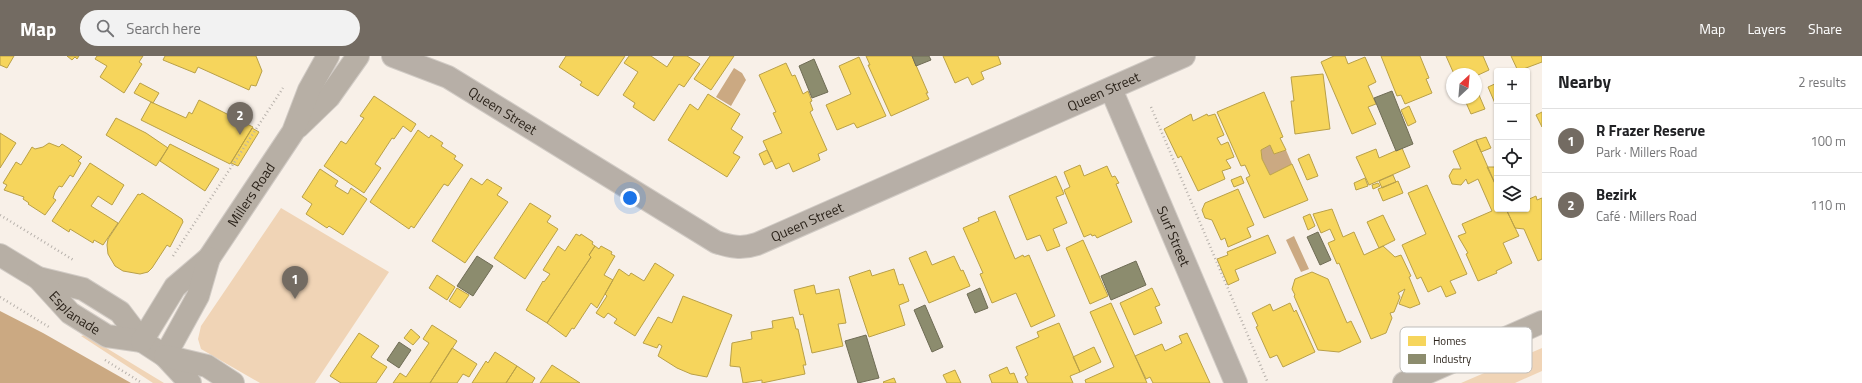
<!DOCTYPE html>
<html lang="en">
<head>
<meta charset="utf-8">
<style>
	body { margin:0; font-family:"Titillium Web",sans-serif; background:#f2f2f2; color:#202124 }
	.controls { position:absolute; right:12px; top:12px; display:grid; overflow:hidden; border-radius:4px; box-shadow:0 1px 3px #0004 }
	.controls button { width:36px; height:36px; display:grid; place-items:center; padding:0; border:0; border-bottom:1px solid #e0e0e0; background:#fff; color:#202124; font:20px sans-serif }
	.compass { position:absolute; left:1446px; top:12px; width:36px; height:36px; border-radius:50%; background:#fff; box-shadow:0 1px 3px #0004; rotate:26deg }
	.you { position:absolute; left:630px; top:142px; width:14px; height:14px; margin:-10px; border:3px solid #fff; border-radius:50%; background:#1a73e8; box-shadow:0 0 0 6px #1a73e833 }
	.badge { display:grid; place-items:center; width:26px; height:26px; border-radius:50%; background:#736b62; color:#fff; font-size:13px; font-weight:700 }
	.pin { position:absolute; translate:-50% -33px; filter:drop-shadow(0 1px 2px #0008) }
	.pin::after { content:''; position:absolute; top:21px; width:14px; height:12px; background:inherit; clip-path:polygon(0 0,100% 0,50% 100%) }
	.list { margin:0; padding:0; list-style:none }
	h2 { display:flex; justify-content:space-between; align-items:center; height:52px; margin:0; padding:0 16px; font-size:17px }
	h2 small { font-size:13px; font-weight:400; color:#757577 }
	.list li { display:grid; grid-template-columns:26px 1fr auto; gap:12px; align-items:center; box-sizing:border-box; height:64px; padding:0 16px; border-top:1px solid #e0e0e0 }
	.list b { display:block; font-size:15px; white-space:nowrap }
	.list p { margin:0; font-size:13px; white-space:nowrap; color:#757577 }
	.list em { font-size:13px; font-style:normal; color:#757577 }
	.icon { flex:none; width:22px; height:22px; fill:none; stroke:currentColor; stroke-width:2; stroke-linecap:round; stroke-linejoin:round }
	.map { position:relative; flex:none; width:1542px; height:327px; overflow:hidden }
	header { display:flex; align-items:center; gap:24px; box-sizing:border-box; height:56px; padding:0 20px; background:#736b62; color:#fff }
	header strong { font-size:19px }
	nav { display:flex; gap:22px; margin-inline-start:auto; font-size:14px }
	.search { width:280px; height:36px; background:#f2f2f2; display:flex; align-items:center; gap:10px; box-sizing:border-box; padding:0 14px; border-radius:22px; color:#757577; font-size:15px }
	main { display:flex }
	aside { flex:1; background:#fff }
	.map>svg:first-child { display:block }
</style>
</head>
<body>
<header>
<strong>Map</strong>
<div class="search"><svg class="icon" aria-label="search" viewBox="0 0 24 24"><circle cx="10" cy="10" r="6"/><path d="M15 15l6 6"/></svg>Search here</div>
<nav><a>Map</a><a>Layers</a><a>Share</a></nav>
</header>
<main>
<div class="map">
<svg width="1542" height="327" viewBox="0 0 1542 327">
	<rect width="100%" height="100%" fill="#f8f0e8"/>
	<path fill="#f0d4b6" d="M 281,152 L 389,216 L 315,327 L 260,327 L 201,293 L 198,283 L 201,270 Z
		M 85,279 L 164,327 L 153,327 L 81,280 Z
		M 1542,292 L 1542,315 L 1515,327 L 1461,327 Z"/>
	<path fill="#cba982" d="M 734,12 L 742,17 L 746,24 L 731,50 L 716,41 Z
		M 1270,89 L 1274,98 L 1286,94 L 1292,108 L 1270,119 L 1262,103 L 1261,94 Z
		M 1294,180 L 1309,213 L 1301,216 L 1286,184 Z
		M 0,255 L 43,277 L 131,327 L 0,327 Z"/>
	<path fill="#f6d55c" stroke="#b9a048" d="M 0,0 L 14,0 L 7,12 L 0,9 Z
		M 67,0 L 79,0 L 77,3 L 75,1 L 72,4 Z
		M 97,0 L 143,0 L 139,6 L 142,8 L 124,37 L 100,21 L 107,10 L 95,3 Z
		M 165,0 L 256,0 L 262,15 L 256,30 L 251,29 L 249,34 L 198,11 L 195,17 L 163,4 Z
		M 566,0 L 625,0 L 598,40 L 580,29 L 582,26 L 559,11 Z
		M 629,0 L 651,0 L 667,11 L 674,0 L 687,0 L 700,8 L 684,31 L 679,28 L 654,65 L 633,51 L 635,47 L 623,39 L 638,16 L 624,7 Z
		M 710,0 L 734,0 L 711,34 L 694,23 Z
		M 866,0 L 912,0 L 928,37 L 926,37 L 929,43 L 891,60 L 868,9 L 870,9 Z
		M 943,0 L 998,0 L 1001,8 L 981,16 L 984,23 L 972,29 L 968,21 L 955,27 Z
		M 1334,0 L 1345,0 L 1348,8 L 1365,1 L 1376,26 L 1368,30 L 1376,48 L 1368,51 L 1376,68 L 1352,78 L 1321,6 Z
		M 1381,0 L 1420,0 L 1429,22 L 1426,23 L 1432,37 L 1405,48 L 1401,39 L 1397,40 Z
		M 1446,0 L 1483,0 L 1489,14 L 1476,20 L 1476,18 L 1454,18 Z
		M 1511,0 L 1542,0 L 1542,6 L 1518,15 Z
		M 859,1 L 886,60 L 857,72 L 854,67 L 837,74 L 826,49 L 851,38 L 839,10 Z
		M 786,7 L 792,20 L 795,19 L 803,38 L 808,35 L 812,45 L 810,46 L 813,54 L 810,56 L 827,94 L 818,98 L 820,104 L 793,116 L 789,107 L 776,113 L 763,85 L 782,77 L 773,57 L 776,56 L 759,19 Z
		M 1323,18 L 1330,73 L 1295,78 L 1291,45 L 1294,45 L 1291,21 Z
		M 140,27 L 159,37 L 153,47 L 134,37 Z
		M 1497,27 L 1497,52 L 1488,31 Z
		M 1476,32 L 1485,53 L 1471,58 L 1464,42 L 1476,42 Z
		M 1264,36 L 1283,81 L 1280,82 L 1286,94 L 1274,98 L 1270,89 L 1261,94 L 1262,103 L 1270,119 L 1292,108 L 1308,144 L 1264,162 L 1246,122 L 1250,120 L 1245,109 L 1241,110 L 1217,56 Z
		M 708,38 L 740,58 L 731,73 L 743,81 L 733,97 L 740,101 L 727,121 L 668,84 L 690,48 L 698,54 Z
		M 374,40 L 416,68 L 411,76 L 403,70 L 394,83 L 392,82 L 375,108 L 381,112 L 364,137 L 324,110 L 341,85 L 346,88 L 364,62 L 360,60 Z
		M 199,44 L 253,71 L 230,108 L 141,64 L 151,46 L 186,62 L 189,56 L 192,58 Z
		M 1409,50 L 1416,66 L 1408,70 L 1401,54 Z
		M 1542,56 L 1542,71 L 1536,59 Z
		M 1191,58 L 1193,65 L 1207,58 L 1208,60 L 1215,58 L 1224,79 L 1217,82 L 1221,89 L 1228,86 L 1234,101 L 1226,104 L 1231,112 L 1222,115 L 1225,123 L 1198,135 L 1181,100 L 1178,102 L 1164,73 Z
		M 116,62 L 146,77 L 168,92 L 156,110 L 106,79 Z
		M 252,72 L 259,76 L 238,110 L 231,107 Z
		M 418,74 L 429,82 L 431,79 L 443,87 L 441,90 L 456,100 L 454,103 L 463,109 L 448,130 L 444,128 L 414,172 L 411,170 L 409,173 L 370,146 Z
		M 0,77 L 16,87 L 0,112 Z
		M 1486,81 L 1491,92 L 1481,96 L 1476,84 Z
		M 1476,84 L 1497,132 L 1497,153 L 1506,153 L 1519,180 L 1503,187 L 1512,207 L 1496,215 L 1497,217 L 1478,225 L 1466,198 L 1468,197 L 1458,180 L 1466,177 L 1462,168 L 1492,155 L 1478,123 L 1468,128 L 1466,123 L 1461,129 L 1452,128 L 1449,120 L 1453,113 L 1461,113 L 1453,95 Z
		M 49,87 L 59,91 L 62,88 L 82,101 L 78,105 L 81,107 L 73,121 L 70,119 L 62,131 L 59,130 L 55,136 L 53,142 L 56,144 L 45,159 L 28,148 L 29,147 L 23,143 L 24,141 L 4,134 L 7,129 L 3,127 L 16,106 L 21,109 L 32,91 L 35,93 L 43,91 Z
		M 170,88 L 219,113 L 205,135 L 160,105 Z
		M 1402,92 L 1410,111 L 1369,129 L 1356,101 L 1376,93 L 1379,102 Z
		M 767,94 L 772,105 L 764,109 L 759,98 Z
		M 1309,98 L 1318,120 L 1307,124 L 1298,103 Z
		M 90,107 L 124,129 L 112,149 L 98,140 L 91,150 L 118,167 L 103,189 L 94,184 L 93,187 L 70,173 L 69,176 L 52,165 Z
		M 1080,109 L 1084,120 L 1107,110 L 1112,121 L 1115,120 L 1119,127 L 1116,128 L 1132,166 L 1097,182 L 1095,179 L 1092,180 L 1091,178 L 1084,181 L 1064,134 L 1070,131 L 1064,116 Z
		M 1487,111 L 1497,111 L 1497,132 Z
		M 320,113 L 338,125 L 335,130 L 348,138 L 351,132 L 367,143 L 343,179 L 329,170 L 327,172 L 306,158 L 312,148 L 302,141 Z
		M 1393,119 L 1396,126 L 1382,132 L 1379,125 Z
		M 1056,120 L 1064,138 L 1056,141 L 1067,167 L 1053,173 L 1060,190 L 1047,195 L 1040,179 L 1027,184 L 1009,140 Z
		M 1241,120 L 1244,127 L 1234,131 L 1231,124 Z
		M 471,122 L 482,129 L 487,123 L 502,132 L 497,139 L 508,146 L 465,207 L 432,185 Z
		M 1365,122 L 1368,130 L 1356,134 L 1354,127 Z
		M 1398,125 L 1403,137 L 1383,145 L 1378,133 Z
		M 1378,127 L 1380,130 L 1373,133 L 1372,129 Z
		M 1427,129 L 1467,218 L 1450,225 L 1456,237 L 1446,241 L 1441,230 L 1428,236 L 1421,221 L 1417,223 L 1402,189 L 1426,178 L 1408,137 Z
		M 1238,133 L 1254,169 L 1247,172 L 1251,181 L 1228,191 L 1225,182 L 1221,184 L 1212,164 L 1205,162 L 1202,154 L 1205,147 Z
		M 142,137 L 182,163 L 183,166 L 170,191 L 167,189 L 152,212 L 148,216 L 140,218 L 123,215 L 115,210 L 108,198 L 107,189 L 108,183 L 138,138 L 140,139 Z
		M 1536,140 L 1537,144 L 1542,142 L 1542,203 L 1538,205 L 1524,173 L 1515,172 L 1506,153 L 1527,153 L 1527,144 Z
		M 530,147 L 551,160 L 547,166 L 558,173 L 525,223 L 494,202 Z
		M 1332,153 L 1343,181 L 1354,176 L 1364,199 L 1383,190 L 1395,201 L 1401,199 L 1411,220 L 1409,221 L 1420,248 L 1410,252 L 1399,248 L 1405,233 L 1398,237 L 1400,241 L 1394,256 L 1390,257 L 1392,262 L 1386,277 L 1371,283 L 1339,207 L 1337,208 L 1328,187 L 1335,184 L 1330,173 L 1321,177 L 1313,158 Z
		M 995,155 L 1015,203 L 1023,199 L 1024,201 L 1029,199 L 1055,260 L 1031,271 L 1016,237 L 992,247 L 980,218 L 983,217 L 963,172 L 979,165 L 978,162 Z
		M 1310,158 L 1315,170 L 1308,174 L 1303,161 Z
		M 1383,159 L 1395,184 L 1379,192 L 1367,166 Z
		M 576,178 L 580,180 L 581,178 L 593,186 L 592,188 L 595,190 L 589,199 L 591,201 L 547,267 L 526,254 L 543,225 L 544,226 L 550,218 L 543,214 L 558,190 L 565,195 Z
		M 1268,179 L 1276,197 L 1235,214 L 1239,224 L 1228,229 L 1217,203 L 1228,199 L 1227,196 Z
		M 1083,184 L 1108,240 L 1090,248 L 1066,192 Z
		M 595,190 L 599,193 L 601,190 L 612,196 L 611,198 L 615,200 L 604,219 L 613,224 L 597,252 L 591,247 L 574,273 L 572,272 L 566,281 L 547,267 L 591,201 L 589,199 Z
		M 926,195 L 932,209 L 954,200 L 961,215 L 963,214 L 970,230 L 929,247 L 909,202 Z
		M 655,207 L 674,219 L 635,280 L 614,267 L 617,263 L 608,257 L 604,262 L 596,257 L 607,240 L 605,238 L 619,213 L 629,220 L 631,217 L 644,225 Z
		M 894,213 L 899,229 L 903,228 L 909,245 L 899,249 L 905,269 L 869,281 L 849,221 L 870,214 L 872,220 Z
		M 1312,216 L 1328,223 L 1347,267 L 1351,265 L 1361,286 L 1339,296 L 1318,294 L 1294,240 L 1295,239 L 1292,233 L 1295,223 Z
		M 437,219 L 455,231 L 447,244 L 429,232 Z
		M 814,229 L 816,238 L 839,233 L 846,267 L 838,268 L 843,290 L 812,297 L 803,258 L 800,259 L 794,234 Z
		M 457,232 L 469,239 L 460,252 L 449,245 Z
		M 1152,232 L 1160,249 L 1155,251 L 1162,267 L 1134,279 L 1120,247 Z
		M 683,240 L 732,259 L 707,321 L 691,318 L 677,312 L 658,300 L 662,290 L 659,288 L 657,292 L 643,287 L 658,261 L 672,267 Z
		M 1111,247 L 1135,300 L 1147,327 L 1086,327 L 1085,324 L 1114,311 L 1090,256 Z
		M 1290,247 L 1294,256 L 1296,254 L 1315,296 L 1283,311 L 1277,299 L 1270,302 L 1256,271 L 1258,270 L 1252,257 L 1270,248 L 1273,255 Z
		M 793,261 L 796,273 L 798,273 L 806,309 L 803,309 L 805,318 L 762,327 L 762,324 L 743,327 L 740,311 L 730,310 L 732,287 L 752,283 L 751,276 L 773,272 L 772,265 Z
		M 1059,267 L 1080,316 L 1070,320 L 1073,327 L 1028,327 L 1025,321 L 1028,319 L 1016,291 L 1039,281 L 1037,276 Z
		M 432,269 L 457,285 L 430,327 L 393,327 L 400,317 L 406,321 L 429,287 L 423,283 Z
		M 411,273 L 420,281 L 413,289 L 404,282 Z
		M 359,277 L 379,290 L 371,301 L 387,311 L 376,327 L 341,327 L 330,320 Z
		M 1187,277 L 1210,327 L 1153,327 L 1150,321 L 1146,323 L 1135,300 L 1162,288 L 1165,295 L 1182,287 L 1179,280 Z
		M 1094,291 L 1101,306 L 1080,316 L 1073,301 Z
		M 452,292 L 477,308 L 469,321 L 463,318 L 457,327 L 430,327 Z
		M 495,296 L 517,310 L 506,327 L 472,327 L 486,305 L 488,307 Z
		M 552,309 L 580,327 L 540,327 Z
		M 517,310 L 535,322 L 532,327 L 506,327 Z
		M 1007,311 L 1010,318 L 1014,317 L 1018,327 L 992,327 L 989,319 Z
		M 955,314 L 961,327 L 947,327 L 943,319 Z
		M 894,322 L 896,327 L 884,327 L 883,326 Z"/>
	<path fill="#8c8c6e" stroke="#6f6c55" d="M 912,0 L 929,0 L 931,4 L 916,10 Z
		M 814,3 L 828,36 L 812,42 L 799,10 Z
		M 1392,35 L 1413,88 L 1396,95 L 1374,42 Z
		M 1318,176 L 1331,204 L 1320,209 L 1307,181 Z
		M 477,200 L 493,210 L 473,240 L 457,230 Z
		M 1136,205 L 1146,229 L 1111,244 L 1101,220 Z
		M 980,232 L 988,252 L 975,257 L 967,238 Z
		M 925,249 L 943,291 L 932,296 L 914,254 Z
		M 866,279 L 879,322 L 858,327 L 845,285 Z
		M 399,286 L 411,294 L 399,312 L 387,304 Z"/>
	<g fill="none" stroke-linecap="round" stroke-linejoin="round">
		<defs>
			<g id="street">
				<path id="s1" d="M 393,0 L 448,21 L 716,186 C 731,191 742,193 757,188 L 1184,0"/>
				<path id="s2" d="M 1111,33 L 1236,327"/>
			</g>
			<g id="secondary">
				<path d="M 298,71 L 329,41 L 358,0"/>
				<path d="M 0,199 L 38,222 L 83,233 L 120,256 L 142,285 L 165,300 L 190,327"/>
				<path id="s3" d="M 38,222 L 70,257 L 107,280 L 142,285"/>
				<path id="s4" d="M 142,285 L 175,231 L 209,202 L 293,76 L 309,34 L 328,0"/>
				<path d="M 165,300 L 198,240 L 209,202"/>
				<path d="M 165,300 L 207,310 L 233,327"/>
				<path d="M 1404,327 L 1542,266"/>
			</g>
		</defs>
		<use href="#street" stroke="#d1cbc5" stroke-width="24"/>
		<use href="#secondary" stroke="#d1cbc5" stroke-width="24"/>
		<path stroke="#b7b1ab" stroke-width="2.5" stroke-dasharray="1 3" stroke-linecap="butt" d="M 1151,51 L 1268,327
			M 0,159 L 75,205
			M 173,200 L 283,32
			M 0,241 L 49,271
			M 105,304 L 142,327"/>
		<use href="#street" stroke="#b7afa7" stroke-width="22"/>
		<use href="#secondary" stroke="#b7afa5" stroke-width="22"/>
	</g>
	<g text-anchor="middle" stroke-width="4" stroke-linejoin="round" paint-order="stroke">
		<g font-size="14" fill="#2b231a" stroke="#fff">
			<text dy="5" stroke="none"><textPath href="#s1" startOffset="794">Queen Street</textPath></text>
			<text dy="5" stroke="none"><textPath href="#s1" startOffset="123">Queen Street</textPath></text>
			<text dy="5" stroke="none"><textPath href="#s4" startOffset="184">Millers Road</textPath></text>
			<text dy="5" stroke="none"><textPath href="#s1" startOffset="470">Queen Street</textPath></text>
			<text dy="5" stroke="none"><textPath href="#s2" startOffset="160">Surf Street</textPath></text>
			<text dy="5" stroke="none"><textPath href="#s3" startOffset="51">Esplanade</textPath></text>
		</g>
	</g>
	<rect x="1400" y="271" width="132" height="46" rx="6" fill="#fff" stroke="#bfbdba" stroke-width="1"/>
	<rect x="1408" y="280" width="18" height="10" fill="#f6d55c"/>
	<rect x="1408" y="298" width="18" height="10" fill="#8c8c6e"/>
	<g font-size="11" fill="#2b231a">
		<text x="1433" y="289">Homes</text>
		<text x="1433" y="307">Industry</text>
	</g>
</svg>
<div class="controls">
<button>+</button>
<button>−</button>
<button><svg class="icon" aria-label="locate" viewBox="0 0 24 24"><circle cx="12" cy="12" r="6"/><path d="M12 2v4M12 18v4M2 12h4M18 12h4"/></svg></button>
<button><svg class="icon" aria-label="layers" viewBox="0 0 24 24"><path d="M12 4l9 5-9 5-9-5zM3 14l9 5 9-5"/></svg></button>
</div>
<svg class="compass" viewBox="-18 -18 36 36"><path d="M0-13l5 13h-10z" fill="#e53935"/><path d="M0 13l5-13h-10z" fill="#757577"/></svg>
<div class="you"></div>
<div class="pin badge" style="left:295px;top:243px">1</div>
<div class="pin badge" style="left:240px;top:79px">2</div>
</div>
<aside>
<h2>Nearby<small>2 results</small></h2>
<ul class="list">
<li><span class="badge">1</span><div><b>R Frazer Reserve</b><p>Park · Millers Road</p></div><em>100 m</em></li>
<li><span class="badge">2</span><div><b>Bezirk</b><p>Café · Millers Road</p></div><em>110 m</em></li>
</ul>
</aside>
</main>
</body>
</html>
